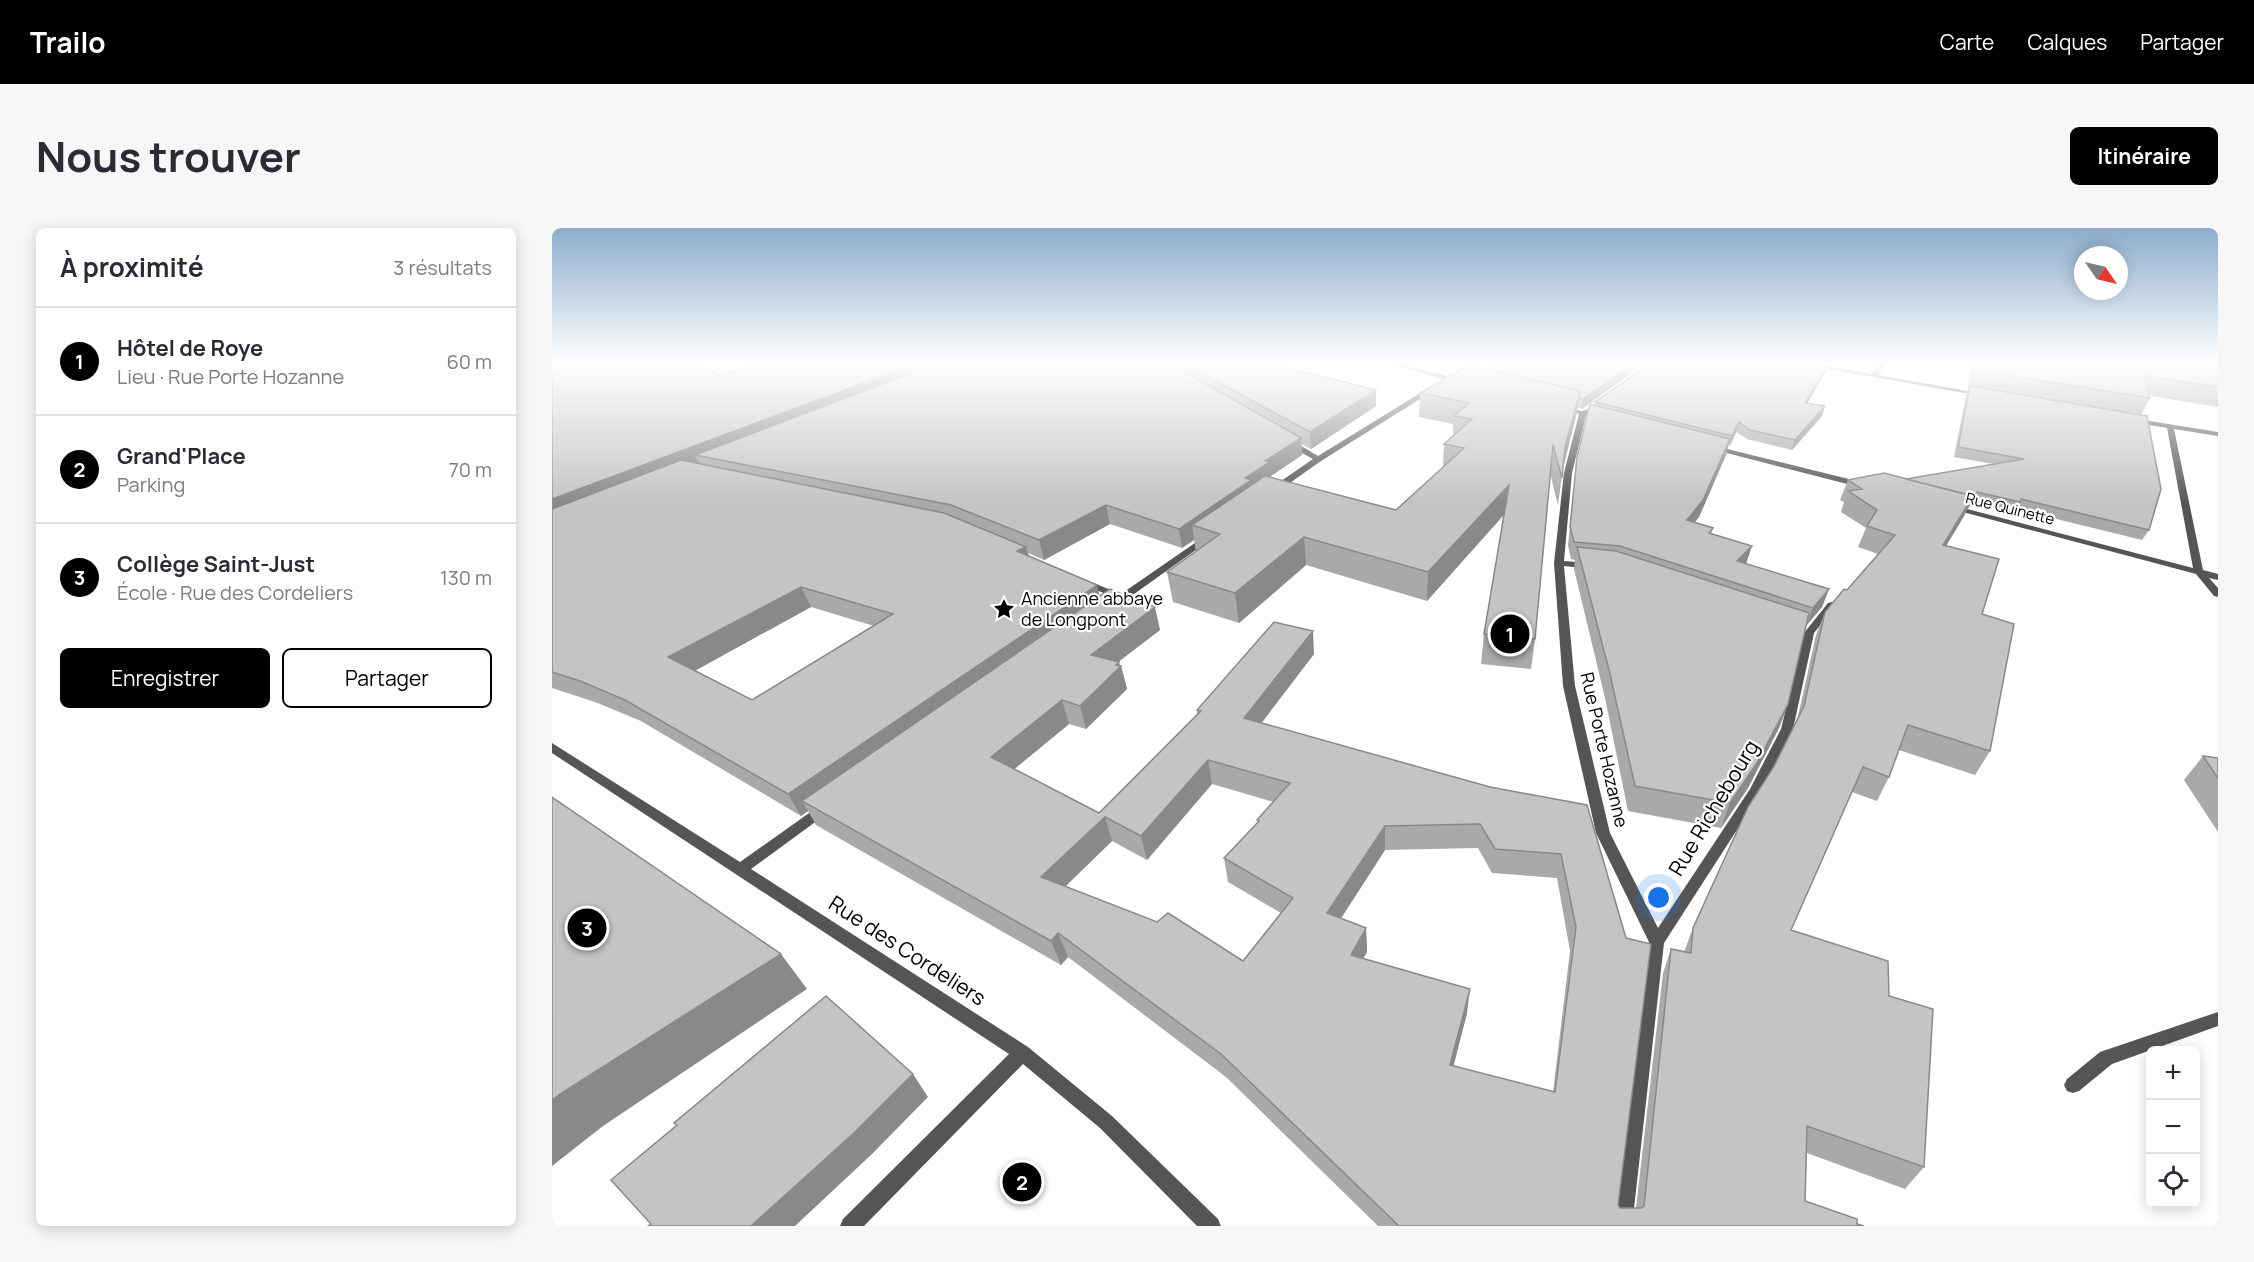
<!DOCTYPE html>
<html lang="fr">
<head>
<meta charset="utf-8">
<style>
	body { margin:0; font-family:Manrope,sans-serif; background:#f7f7f7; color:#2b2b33 }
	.controls { position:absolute; right:18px; bottom:18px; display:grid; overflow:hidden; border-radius:9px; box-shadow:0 3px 15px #0003 }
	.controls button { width:54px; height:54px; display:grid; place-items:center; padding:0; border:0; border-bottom:2px solid #e1e1e2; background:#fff; color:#2b2b33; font:30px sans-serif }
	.compass { position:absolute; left:1522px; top:18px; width:54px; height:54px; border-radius:50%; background:#fff; box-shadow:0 3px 15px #0003; rotate:124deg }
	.you { position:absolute; left:1107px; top:670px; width:21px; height:21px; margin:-15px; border:4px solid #fff; border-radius:50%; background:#1a73e8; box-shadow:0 0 0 9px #1a73e833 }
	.badge { display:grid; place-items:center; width:39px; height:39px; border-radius:50%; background:#000; color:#fff; font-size:20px; font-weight:700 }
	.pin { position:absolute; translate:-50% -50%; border:3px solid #fff; box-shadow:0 2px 6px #0006 }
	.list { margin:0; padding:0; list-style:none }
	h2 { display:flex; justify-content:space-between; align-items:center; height:78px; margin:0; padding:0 24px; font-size:26px }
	h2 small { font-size:20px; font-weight:400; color:#7c7c81 }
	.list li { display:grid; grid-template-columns:39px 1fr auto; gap:18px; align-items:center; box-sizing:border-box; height:108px; padding:0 24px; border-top:2px solid #e1e1e2 }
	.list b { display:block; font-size:22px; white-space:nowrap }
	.list p { margin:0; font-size:20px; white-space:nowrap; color:#7c7c81 }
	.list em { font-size:20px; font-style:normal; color:#7c7c81 }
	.actions { display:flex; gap:12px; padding:18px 24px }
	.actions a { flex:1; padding:14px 0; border:2px solid #000; border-radius:9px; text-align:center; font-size:21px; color:#000 }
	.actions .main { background:#000; color:#fff }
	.icon { flex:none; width:33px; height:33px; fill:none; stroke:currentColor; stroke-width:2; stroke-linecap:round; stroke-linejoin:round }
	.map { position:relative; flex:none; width:1666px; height:998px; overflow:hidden; border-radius:9px }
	header { display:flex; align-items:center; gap:36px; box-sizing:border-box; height:84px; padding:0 30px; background:#000; color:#fff }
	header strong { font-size:28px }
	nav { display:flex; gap:33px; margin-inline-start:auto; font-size:21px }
	.intro { display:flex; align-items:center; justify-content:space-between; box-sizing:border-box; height:144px; padding:0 36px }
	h1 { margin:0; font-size:42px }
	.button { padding:15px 27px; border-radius:9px; background:#000; color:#fff; font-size:21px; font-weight:700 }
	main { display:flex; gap:36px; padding:0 36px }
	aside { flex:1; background:#fff; border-radius:9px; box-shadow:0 3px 15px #0003 }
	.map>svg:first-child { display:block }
</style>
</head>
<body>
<header>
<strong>Trailo</strong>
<nav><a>Carte</a><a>Calques</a><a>Partager</a></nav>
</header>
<div class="intro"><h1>Nous trouver</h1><a class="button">Itinéraire</a></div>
<main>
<aside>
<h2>À proximité<small>3 résultats</small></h2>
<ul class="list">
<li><span class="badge">1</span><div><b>Hôtel de Roye</b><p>Lieu · Rue Porte Hozanne</p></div><em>60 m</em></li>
<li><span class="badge">2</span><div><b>Grand'Place</b><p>Parking</p></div><em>70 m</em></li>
<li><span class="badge">3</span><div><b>Collège Saint-Just</b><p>École · Rue des Cordeliers</p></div><em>130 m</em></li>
</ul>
<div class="actions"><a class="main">Enregistrer</a><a>Partager</a></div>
</aside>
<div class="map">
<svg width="1666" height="998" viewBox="0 0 1666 998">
	<rect width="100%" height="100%" fill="#fff"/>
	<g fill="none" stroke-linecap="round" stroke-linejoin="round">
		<path fill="#555" fill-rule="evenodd" d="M 1666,784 L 1666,798 L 1560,836 L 1527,863 L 1521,865 L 1515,863 L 1512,857 L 1515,851 L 1548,824 Z"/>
		<path fill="#555" fill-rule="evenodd" d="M 837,136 L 847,136 L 896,148 L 917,136 L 924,136 L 769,233 L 725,264 L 719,264 L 719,260 L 761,231 L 735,217 L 735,213 L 741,213 L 766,228 L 891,151 Z
			M 1247,136 L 1260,136 L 1320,146 L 1326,136 L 1332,136 L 1326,147 L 1432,166 L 1429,168 Z
			M 1008,178 L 1030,183 L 1039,180 L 1040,182 L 1037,185 L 1053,190 L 1049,192 L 1034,188 L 1020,245 L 1012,333 L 1039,335 L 1044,338 L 1039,341 L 1012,338 L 1023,458 L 1058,605 L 1106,700 L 1198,561 L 1229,501 L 1252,405 L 1276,375 L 1280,374 L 1285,377 L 1262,405 L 1241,501 L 1210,563 L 1112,715 L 1080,998 L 1060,998 L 1097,714 L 1044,605 L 1011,458 L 1002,335 L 1012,245 L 1027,186 L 1008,182 Z
			M 1579,190 L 1666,204 L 1666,208 L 1622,201 L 1651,342 L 1666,346 L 1666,352 L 1657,350 L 1666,360 L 1666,369 L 1662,368 L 1644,346 L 1396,280 L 1400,277 L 1641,340 L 1615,200 L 1579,194 Z
			M 1159,217 L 1313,255 L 1314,257 L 1307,259 L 1159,221 Z
			M 656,306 L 661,309 L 659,311 L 564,379 L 560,380 L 555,377 L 563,370 L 526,354 L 531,351 L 534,352 L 569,366 Z
			M 0,515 L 188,634 L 267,578 L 277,578 L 279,581 L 277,584 L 199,641 L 476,819 L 560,888 L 666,991 L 669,998 L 645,998 L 548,900 L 471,836 L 312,998 L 288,998 L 291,991 L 457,826 L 0,525 Z"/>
	</g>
	<path fill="#a9a9a9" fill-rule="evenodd" d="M 0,136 L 168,147 L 203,136 L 722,136 L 824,162 L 824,178 L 759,221 L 749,216 L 750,227 L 719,248 L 719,249 L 844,282 L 891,239 L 892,216 L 901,209 L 901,196 L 867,189 L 868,165 L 935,141 L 945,136 L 1092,136 L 1030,181 L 1025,179 L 1024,188 L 1011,240 L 1006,277 L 998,245 L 983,411 L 979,441 L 929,436 L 932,406 L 952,287 L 875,373 L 754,337 L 687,395 L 621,374 L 615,344 L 644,324 L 642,312 L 630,320 L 558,296 L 492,332 L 476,325 L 477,328 L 608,402 L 566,434 L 568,437 L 569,438 L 575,461 L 534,501 L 517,496 L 462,541 L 547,585 L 645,486 L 645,482 L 762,426 L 709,495 L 938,559 L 1035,577 L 1066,977 L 1068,980 L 1084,980 L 1111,745 L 1119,721 L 1132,724 L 1141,700 L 1245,493 L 1264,407 L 1273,384 L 1295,362 L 1326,326 L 1306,319 L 1314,300 L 1289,284 L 1292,274 L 1288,272 L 1296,252 L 1354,251 L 1441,236 L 1402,229 L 1414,167 L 1417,160 L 1415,160 L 1420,136 L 1666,136 L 1666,179 L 1598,168 L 1598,170 L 1589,187 L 1597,302 L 1590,312 L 1464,281 L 1462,285 L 1420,274 L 1417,280 L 1416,280 L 1412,288 L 1394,318 L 1430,386 L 1438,523 L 1423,547 L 1347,522 L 1337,549 L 1325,573 L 1300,564 L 1239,702 L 1337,768 L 1372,939 L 1353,961 L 1255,925 L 1253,973 L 1312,998 L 826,998 L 674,849 L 516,729 L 509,737 L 264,597 L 256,583 L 249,588 L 89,493 L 43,474 L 0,460 ZM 259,379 L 322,398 L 200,472 L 143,442 ZM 660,556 L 722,574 L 705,592 L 706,595 L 672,630 L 676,654 L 729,685 L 691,733 L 513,659 L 560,613 L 595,632 ZM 926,620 L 940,645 L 1005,650 L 1018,723 L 1001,864 L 901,838 L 915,785 L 811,730 L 815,724 L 814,700 L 789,690 L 833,622 Z
		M 1097,136 L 1278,136 L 1276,136 L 1274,143 L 1255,175 L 1273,178 L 1270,188 L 1240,222 L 1195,211 L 1184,204 L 1178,218 L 1176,218 L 1174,227 L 1147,289 L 1142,294 L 1161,300 L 1159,306 L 1194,336 L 1277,361 L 1270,379 L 1254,398 L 1236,476 L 1227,500 L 1196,560 L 1169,600 L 1076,583 L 1053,470 L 1022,341 L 1023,332 L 1019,331 L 1016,317 L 1025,229 L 1043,174 Z
		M 1651,528 L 1666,530 L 1666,604 L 1632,552 Z"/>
	<path fill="#898989" d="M 362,136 L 408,136 L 143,227 L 148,237 L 0,295 L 0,271 Z
		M 1082,136 L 1092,136 L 1030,181 L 1031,171 Z
		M 1276,136 L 1274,143 L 1250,184 L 1253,175 Z
		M 824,162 L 824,178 L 759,221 L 758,204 Z
		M 1028,163 L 1024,188 L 1010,244 L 1013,219 Z
		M 1273,178 L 1270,188 L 1240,222 L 1243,212 Z
		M 1187,194 L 1184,204 L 1178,218 L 1180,208 Z
		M 749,210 L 750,227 L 719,248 L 719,252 L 640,297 L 642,312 L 630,320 L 627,301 L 693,250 L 713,233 Z
		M 1178,211 L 1174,227 L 1147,289 L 1131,309 L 1135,292 Z
		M 957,257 L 954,284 L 875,373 L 876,344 Z
		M 1421,268 L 1412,288 L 1382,338 L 1391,317 Z
		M 554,277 L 558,296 L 492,332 L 487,312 Z
		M 752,309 L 754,337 L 687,395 L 683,365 Z
		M 1200,318 L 1194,336 L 1185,333 Z
		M 474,319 L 480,338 L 465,323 Z
		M 545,357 L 550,377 L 250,573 L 256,583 L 249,588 L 236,566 Z
		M 249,359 L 259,379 L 130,450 L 116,429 Z
		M 1277,361 L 1270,379 L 1254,398 L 1261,380 Z
		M 603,379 L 608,402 L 545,450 L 539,427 Z
		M 761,403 L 762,426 L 695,514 L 692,490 Z
		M 567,434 L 568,439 L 569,438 L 575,461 L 534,501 L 528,478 Z
		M 510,472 L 517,496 L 448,553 L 439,529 Z
		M 1236,476 L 1227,500 L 1196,560 L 1169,600 L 1178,575 Z
		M 656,532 L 660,556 L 595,632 L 589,608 Z
		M 553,589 L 560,613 L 498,673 L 489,649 Z
		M 833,598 L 833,622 L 777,709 L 775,685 Z
		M 814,700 L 815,724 L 800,751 L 799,727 Z
		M 506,705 L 516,729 L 509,737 L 499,713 Z
		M 229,726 L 255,761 L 51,898 L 0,938 L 0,872 L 11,864 Z
		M 918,761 L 915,785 L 896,860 L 898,837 Z
		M 361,846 L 376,869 L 320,926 L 243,998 L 199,998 Z"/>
	<path fill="#c4c4c4" stroke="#898989" stroke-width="1.5" fill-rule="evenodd" d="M 0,136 L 145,136 L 168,147 L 203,136 L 362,136 L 0,271 Z
		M 383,136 L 612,136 L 631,143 L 749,210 L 713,233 L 718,234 L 693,250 L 699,252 L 627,301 L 554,277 L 487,312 L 399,277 L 143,227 Z
		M 633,136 L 722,136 L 824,162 L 758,204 Z
		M 945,136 L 1082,136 L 1031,171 L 1027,170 L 1028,163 L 935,141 Z
		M 1097,136 L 1276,136 L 1253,175 L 1273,178 L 1243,212 L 1198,202 L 1187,194 L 1180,208 L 1043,174 Z
		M 1424,136 L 1666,136 L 1666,159 L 1593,148 L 1598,170 L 1423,142 Z
		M 918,137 L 1028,163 L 1013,219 L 1010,250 L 1001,217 L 983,411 L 932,406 L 957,257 L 876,344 L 752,309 L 683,365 L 615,344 L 668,306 L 640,297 L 713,248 L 844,282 L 912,220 L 892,216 L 920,191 L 902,188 L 917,175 L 868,165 Z
		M 1418,158 L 1595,188 L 1609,261 L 1597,302 L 1469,271 L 1468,274 L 1425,264 L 1422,269 L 1420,269 L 1421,268 L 1354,251 L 1472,231 L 1406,219 Z
		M 1038,176 L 1178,211 L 1151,272 L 1135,292 L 1161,300 L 1157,305 L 1200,318 L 1185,333 L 1277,361 L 1261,380 L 1068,318 L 1022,314 L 1018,299 L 1025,229 Z
		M 129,232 L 392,285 L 474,319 L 465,323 L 545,357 L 236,566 L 73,472 L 28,453 L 0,444 L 0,281 ZM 249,359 L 341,386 L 200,472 L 116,429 Z
		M 1332,245 L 1421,268 L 1391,317 L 1447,331 L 1430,386 L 1462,396 L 1438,523 L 1356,497 L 1337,549 L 1311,539 L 1239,702 L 1336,733 L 1337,768 L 1381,781 L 1372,939 L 1255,898 L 1253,973 L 1305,991 L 1305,996 L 1312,998 L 847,998 L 669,826 L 506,705 L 499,713 L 250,573 L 558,361 L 603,379 L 539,427 L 567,434 L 564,437 L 569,438 L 528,478 L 510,472 L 439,529 L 547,585 L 649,483 L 645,482 L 722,394 L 761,403 L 692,490 L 938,559 L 1035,577 L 1074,710 L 1099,716 L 1066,977 L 1068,980 L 1089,980 L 1092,978 L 1119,721 L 1139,725 L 1141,700 L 1196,579 L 1221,540 L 1252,478 L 1273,384 L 1292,361 L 1295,362 L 1343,307 L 1315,298 L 1325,282 L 1296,263 L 1310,261 L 1296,252 ZM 656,532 L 738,555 L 705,592 L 707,593 L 672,630 L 741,670 L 691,733 L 616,685 L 605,694 L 489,649 L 553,589 L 589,608 ZM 928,596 L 943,621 L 1009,626 L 1024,699 L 1003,864 L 898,837 L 918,761 L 799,727 L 814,700 L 775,685 L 833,598 Z
		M 1025,319 L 1064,323 L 1257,385 L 1236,476 L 1205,535 L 1178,575 L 1083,558 L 1058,446 Z
		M 1651,528 L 1666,530 L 1666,550 Z
		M 0,569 L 229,726 L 11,864 L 0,872 Z
		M 274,768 L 361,846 L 302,905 L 199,998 L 96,998 L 99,996 L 59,952 L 125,897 L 122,895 Z"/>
	<linearGradient id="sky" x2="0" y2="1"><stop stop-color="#8cadcc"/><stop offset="0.49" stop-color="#fff"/><stop offset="1" stop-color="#fff" stop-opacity="0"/></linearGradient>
	<rect width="1666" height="275" fill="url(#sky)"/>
	<defs>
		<symbol id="sight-bare" viewBox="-9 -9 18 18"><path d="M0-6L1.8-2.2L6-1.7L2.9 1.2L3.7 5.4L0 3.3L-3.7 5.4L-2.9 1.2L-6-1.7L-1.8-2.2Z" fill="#000" stroke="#fff" stroke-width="2.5" paint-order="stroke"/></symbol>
	</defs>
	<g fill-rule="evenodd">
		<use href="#sight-bare" x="437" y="366" width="30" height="30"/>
	</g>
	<g text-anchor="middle" stroke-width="4.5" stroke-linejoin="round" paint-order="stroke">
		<g font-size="15" fill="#000" stroke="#fff">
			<text transform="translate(1458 281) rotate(14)" y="5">Rue Quinette</text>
		</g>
		<g font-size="18" fill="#000" stroke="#fff" text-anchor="start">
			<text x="469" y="377">Ancienne abbaye<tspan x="469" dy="21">de Longpont</tspan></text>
		</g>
		<g font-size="18" fill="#000" stroke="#fff">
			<text transform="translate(1052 522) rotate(77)" y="6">Rue Porte Hozanne</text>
		</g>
		<g font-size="21" fill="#000" stroke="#fff">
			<text transform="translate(1162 580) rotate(-59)" y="7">Rue Richebourg</text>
			<text transform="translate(355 723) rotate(33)" y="7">Rue des Cordeliers</text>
		</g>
	</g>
</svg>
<div class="controls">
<button>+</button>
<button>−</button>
<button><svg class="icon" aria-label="locate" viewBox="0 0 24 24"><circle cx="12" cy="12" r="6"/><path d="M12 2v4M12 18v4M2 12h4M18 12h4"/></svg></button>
</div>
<svg class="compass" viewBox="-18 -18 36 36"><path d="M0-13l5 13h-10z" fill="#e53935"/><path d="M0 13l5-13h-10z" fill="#7c7c81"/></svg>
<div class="you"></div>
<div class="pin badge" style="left:958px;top:406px">1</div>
<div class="pin badge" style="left:470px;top:954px">2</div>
<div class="pin badge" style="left:35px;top:700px">3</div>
</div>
</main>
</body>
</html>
